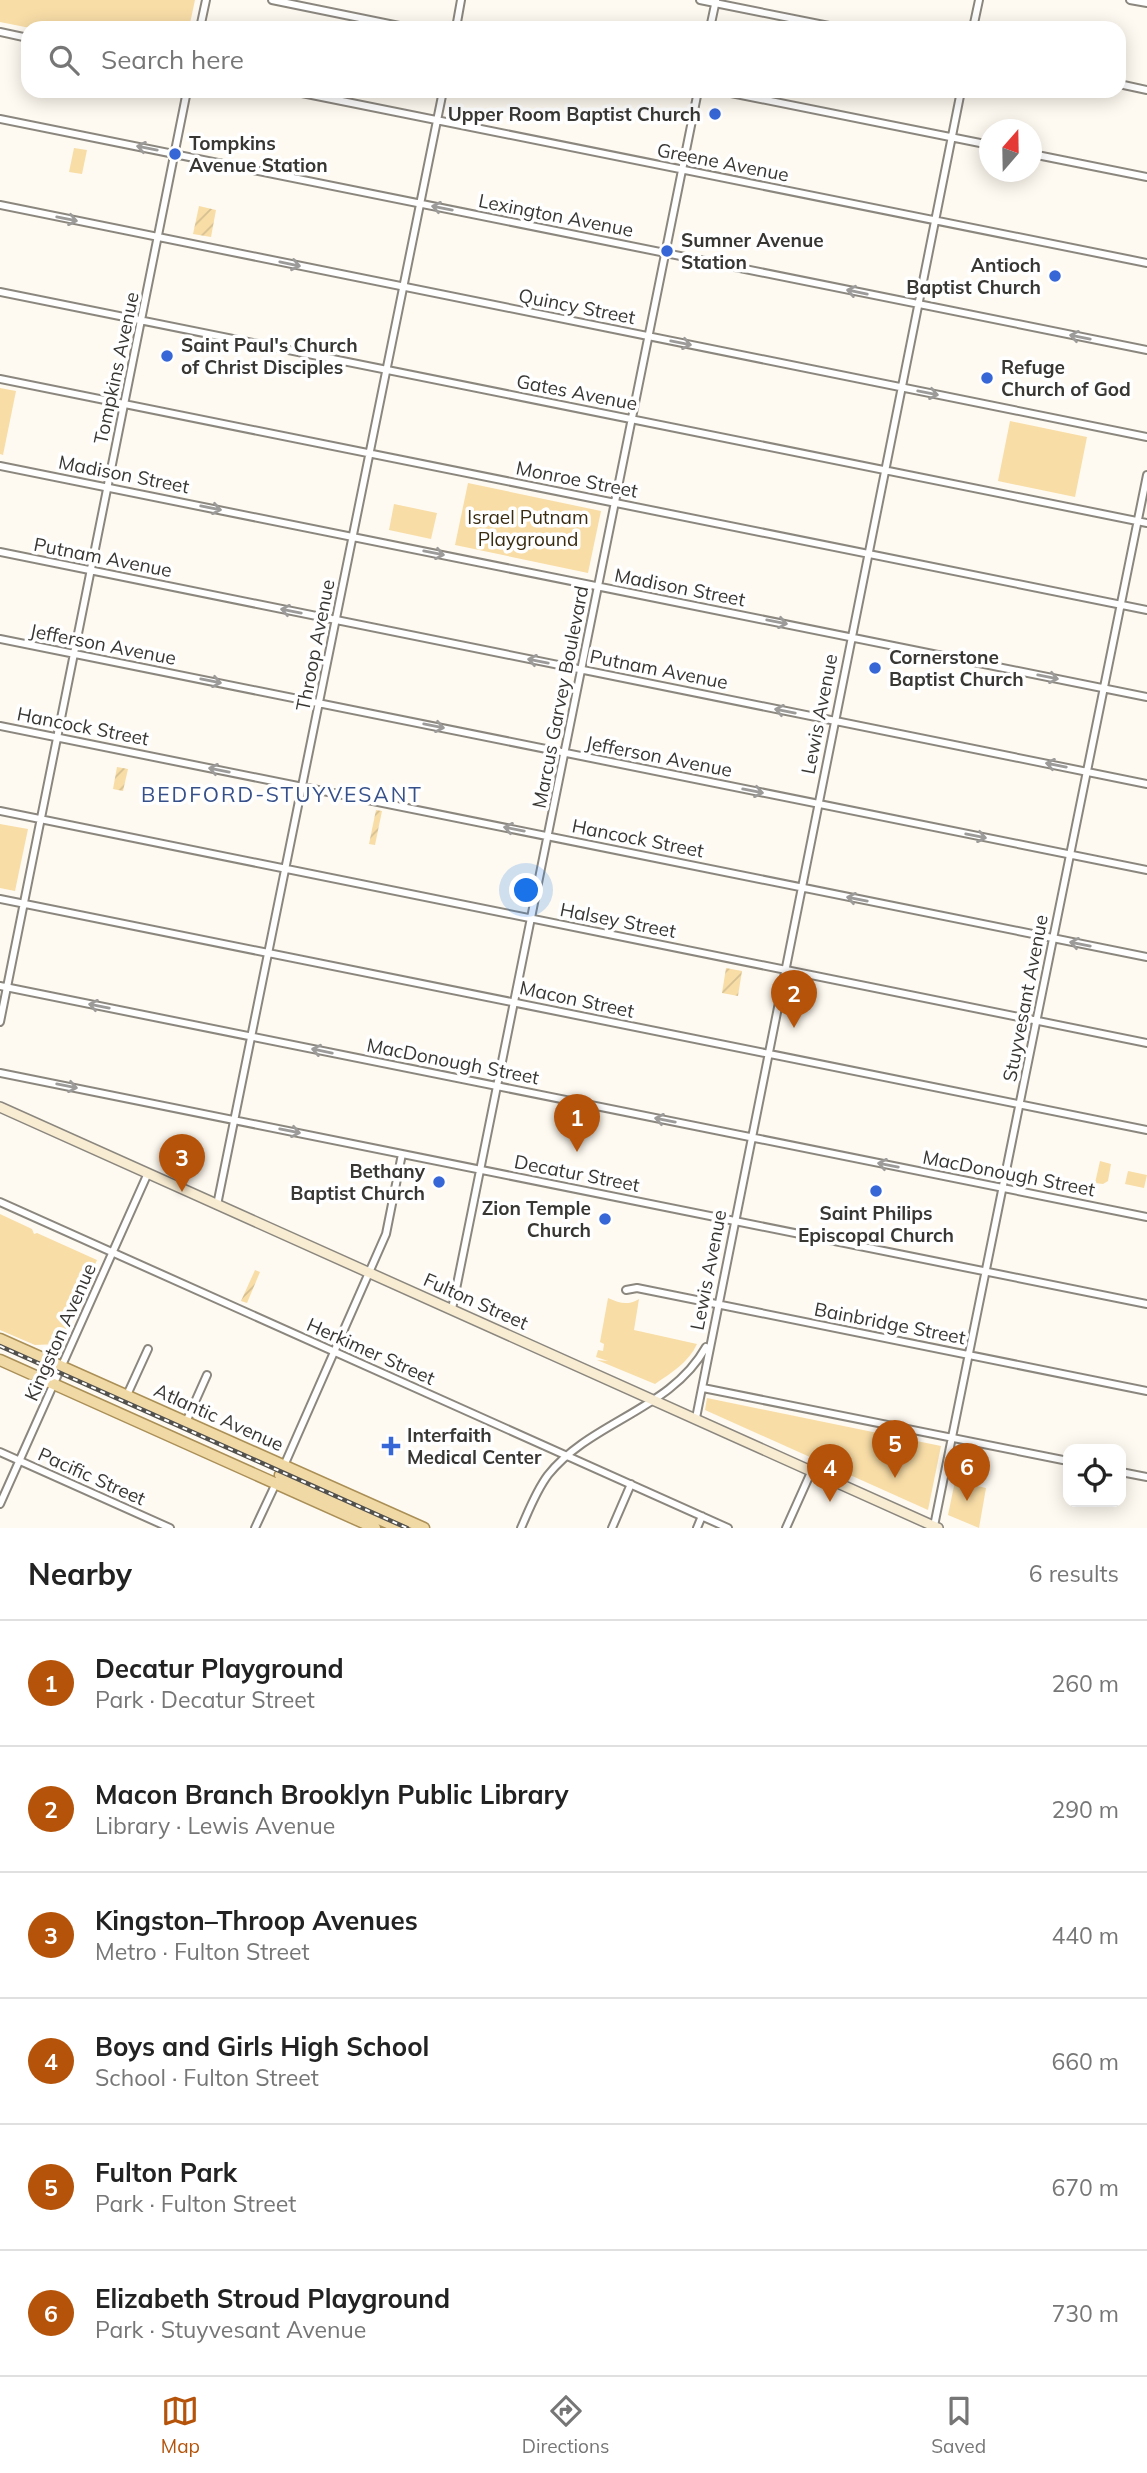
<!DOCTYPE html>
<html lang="en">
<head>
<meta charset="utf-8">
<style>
	body { margin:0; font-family:Mulish,sans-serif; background:#f2f2f2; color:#222 }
	.controls { position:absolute; right:21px; bottom:21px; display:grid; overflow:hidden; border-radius:14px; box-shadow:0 4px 18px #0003 }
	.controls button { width:63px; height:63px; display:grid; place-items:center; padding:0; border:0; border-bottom:2px solid #e0e0e0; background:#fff; color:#222; font:35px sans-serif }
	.compass { position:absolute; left:979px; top:119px; width:63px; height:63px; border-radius:50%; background:#fff; box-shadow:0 4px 18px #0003; rotate:20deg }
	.you { position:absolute; left:527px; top:891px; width:24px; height:24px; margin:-18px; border:5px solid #fff; border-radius:50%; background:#1a73e8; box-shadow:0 0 0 10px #1a73e833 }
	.badge { display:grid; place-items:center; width:46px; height:46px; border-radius:50%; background:#b45309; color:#fff; font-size:23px; font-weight:700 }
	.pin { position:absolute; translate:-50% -58px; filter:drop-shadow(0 2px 4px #0008) }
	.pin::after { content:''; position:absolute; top:37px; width:24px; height:21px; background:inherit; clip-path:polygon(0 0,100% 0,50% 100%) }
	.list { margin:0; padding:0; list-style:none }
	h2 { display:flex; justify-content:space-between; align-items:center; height:91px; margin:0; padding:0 28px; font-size:30px }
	h2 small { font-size:23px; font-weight:400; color:#767676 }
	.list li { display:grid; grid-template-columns:46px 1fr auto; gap:21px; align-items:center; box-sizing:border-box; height:126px; padding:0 28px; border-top:2px solid #e0e0e0 }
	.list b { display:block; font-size:26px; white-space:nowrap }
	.list p { margin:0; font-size:23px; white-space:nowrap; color:#767676 }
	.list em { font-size:23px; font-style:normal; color:#767676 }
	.icon { flex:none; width:38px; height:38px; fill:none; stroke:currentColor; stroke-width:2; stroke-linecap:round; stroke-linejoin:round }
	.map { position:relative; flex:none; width:1147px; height:1528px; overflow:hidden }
	.search { position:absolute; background:#fff; box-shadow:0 4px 18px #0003; left:21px; right:21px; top:21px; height:77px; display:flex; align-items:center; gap:18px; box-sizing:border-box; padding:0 24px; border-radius:21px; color:#767676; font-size:26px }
	.sheet { height:847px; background:#fff }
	nav { display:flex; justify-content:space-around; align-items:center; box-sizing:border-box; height:98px; border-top:2px solid #e0e0e0; background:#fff; font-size:19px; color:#767676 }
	nav a { display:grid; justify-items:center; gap:4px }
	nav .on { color:#b45309 }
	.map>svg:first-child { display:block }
</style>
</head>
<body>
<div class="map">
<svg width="1147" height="1528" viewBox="0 0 1147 1528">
	<defs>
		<pattern id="garden-furrows" width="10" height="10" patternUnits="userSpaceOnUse" patternTransform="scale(1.75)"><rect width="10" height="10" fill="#f8dda7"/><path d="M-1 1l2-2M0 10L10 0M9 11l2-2" fill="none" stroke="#d5be90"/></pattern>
	</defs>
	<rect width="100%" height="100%" fill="#fefaf1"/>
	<path fill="#f8dda7" d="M 0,0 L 195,0 L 189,28 L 30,28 L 0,22 Z
		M 74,148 L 87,150 L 82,174 L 69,172 Z
		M 0,388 L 16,391 L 3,455 L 0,454 Z
		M 1010,421 L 1087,437 L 1075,497 L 998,481 Z
		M 468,483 L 601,511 L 588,573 L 455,545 Z
		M 394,504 L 437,513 L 431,539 L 389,530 Z
		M 0,824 L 28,829 L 15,891 L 0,888 Z
		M 1100,1161 L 1111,1164 L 1108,1181 L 1103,1184 L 1095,1183 Z
		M 1128,1171 L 1147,1175 L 1144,1188 L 1125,1184 Z
		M 0,1214 L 32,1229 L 34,1234 L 37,1233 L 97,1260 L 59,1344 L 35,1345 L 0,1330 Z
		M 608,1298 C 620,1303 627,1306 639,1299 L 634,1330 L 697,1344 C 689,1362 671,1373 655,1384 L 597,1360 L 608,1361 L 596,1357 L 598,1350 L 603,1351 L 604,1344 L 600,1342 Z
		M 707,1398 L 941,1446 L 928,1510 L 705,1410 Z
		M 955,1481 L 986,1488 L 979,1528 L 948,1515 Z"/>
	<path fill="url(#garden-furrows)" d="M 199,206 L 216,210 L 211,237 L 193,234 Z
		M 117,767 L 128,769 L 123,791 L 113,789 Z
		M 376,810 L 382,811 L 375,845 L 369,844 Z
		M 726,968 L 742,971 L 738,996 L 722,993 Z
		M 255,1270 L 260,1272 L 247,1303 L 241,1301 Z"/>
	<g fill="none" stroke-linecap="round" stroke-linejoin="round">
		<defs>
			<path id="street" d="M 272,0 L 409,28
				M 700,0 L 839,28
				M 1130,0 L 1147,3
				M 200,28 L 206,0
				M 456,28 L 461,0
				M 710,28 L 716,0
				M 973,28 L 979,0
				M 0,32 L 28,38
				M 1119,84 L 1147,90
				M 292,91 L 1147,263
				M 721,91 L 990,145
				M 0,119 L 1147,350
				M 1032,154 L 1147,177
				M 0,205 L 1147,437
				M 0,292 L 1147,523
				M 0,379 L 1147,610
				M 0,466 L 1147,697
				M 0,552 L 1147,784
				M 0,639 L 1147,870
				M 0,726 L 1147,957
				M 0,811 L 1147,1043
				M 0,899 L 1147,1130
				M 0,986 L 1147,1217
				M 0,1022 L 187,91
				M 0,1073 L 1147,1304
				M 0,1202 L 728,1528
				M 217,1205 L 443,91
				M 626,1290 L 637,1288 L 1147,1391
				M 452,1309 L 698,91
				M 703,1388 L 1068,1461
				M 127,1395 L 148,1349
				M 696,1418 L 961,91
				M 186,1422 L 207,1375
				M 0,1452 L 170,1528
				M 283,1468 L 386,1234 L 402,1154
				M 1121,1472 L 1147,1477
				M 0,1504 L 148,1173
				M 934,1526 L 1147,475
				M 255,1528 L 277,1481
				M 521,1528 C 529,1510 536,1491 548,1475 C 591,1421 671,1410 706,1347
				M 612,1528 L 631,1484
				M 697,1528 L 702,1516
				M 786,1528 L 812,1470"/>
			<path id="secondary" d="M 0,1107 L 938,1528"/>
			<path id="primary" d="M 0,1339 L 424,1528
				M 0,1360 L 375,1528
				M 280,1475 L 399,1528"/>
		</defs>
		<use href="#street" stroke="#8b877f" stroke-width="10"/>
		<use href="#secondary" stroke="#8b877f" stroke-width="12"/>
		<use href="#primary" stroke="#aa8f57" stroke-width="13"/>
		<use href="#street" stroke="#fff" stroke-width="6"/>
		<use href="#secondary" stroke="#f8ecd2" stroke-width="9"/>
		<use href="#primary" stroke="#f1d9a6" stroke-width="10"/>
		<defs>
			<path id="rail" d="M 0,1346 L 407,1528"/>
		</defs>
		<use href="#rail" stroke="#52514d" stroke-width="4.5"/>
		<use href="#rail" stroke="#fff" stroke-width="2" stroke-dasharray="5" stroke-linecap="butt"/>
	</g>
	<defs><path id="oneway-shaft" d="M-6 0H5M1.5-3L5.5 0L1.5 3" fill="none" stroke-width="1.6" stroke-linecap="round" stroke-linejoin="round" transform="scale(1.75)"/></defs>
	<g stroke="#9c9b9a">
		<use href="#oneway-shaft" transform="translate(147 148) rotate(-169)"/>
		<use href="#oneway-shaft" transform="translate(442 208) rotate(-169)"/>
		<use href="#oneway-shaft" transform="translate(67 219) rotate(11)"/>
		<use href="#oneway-shaft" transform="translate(290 264) rotate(12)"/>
		<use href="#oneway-shaft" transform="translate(857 292) rotate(-168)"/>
		<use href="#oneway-shaft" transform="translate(1080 337) rotate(-169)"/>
		<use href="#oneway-shaft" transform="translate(681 343) rotate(11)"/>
		<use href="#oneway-shaft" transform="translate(928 393) rotate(11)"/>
		<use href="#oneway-shaft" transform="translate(211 508) rotate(11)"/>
		<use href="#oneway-shaft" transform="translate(434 553) rotate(11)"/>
		<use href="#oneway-shaft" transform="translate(291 611) rotate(-169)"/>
		<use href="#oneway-shaft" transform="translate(777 622) rotate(11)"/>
		<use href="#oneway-shaft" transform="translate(538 661) rotate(-169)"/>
		<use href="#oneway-shaft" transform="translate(1048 677) rotate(11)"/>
		<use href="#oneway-shaft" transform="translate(211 681) rotate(11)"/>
		<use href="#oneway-shaft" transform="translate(785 711) rotate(-169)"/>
		<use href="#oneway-shaft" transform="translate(434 726) rotate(11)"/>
		<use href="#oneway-shaft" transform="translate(1056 765) rotate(-169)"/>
		<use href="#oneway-shaft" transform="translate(219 770) rotate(-169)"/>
		<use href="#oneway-shaft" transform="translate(753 791) rotate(11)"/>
		<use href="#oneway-shaft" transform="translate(514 829) rotate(-169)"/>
		<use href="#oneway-shaft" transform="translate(976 836) rotate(11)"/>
		<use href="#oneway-shaft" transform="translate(857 899) rotate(-169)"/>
		<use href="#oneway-shaft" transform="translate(1080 944) rotate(-169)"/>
		<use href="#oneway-shaft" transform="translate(99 1006) rotate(-169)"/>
		<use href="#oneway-shaft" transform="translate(322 1051) rotate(-168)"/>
		<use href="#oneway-shaft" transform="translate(67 1086) rotate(11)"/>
		<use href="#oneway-shaft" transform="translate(665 1120) rotate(-169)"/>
		<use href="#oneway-shaft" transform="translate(290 1131) rotate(11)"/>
		<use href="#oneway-shaft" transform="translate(888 1165) rotate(-169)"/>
	</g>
	<g fill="#3766d6" stroke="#fff" stroke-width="2.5">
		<circle cx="715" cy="114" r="7"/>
		<circle cx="175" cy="154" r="7"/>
		<circle cx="667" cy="251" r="7"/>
		<circle cx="1055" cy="276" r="7"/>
		<circle cx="167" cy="356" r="7"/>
		<circle cx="987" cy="378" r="7"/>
		<circle cx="875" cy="668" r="7"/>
		<circle cx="439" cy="1182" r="7"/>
		<circle cx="876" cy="1191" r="7"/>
		<circle cx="605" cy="1219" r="7"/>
		<path d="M387.5 1435.5h7v7h7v7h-7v7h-7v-7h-7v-7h7z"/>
	</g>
	<g text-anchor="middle" stroke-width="7" stroke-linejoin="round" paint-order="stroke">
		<g font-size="19" font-weight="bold" fill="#383734" stroke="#fff" text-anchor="start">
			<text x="701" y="121" text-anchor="end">Upper Room Baptist Church</text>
			<text x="189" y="150">Tompkins<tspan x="189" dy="22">Avenue Station</tspan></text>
			<text x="681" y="247">Sumner Avenue<tspan x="681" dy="22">Station</tspan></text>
			<text x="1041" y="272" text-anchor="end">Antioch<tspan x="1041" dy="22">Baptist Church</tspan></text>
			<text x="181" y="352">Saint Paul's Church<tspan x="181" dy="22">of Christ Disciples</tspan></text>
			<text x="1001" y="374">Refuge<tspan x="1001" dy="22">Church of God</tspan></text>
			<text x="889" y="664">Cornerstone<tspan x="889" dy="22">Baptist Church</tspan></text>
			<text x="425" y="1178" text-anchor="end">Bethany<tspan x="425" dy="22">Baptist Church</tspan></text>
			<text x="591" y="1215" text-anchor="end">Zion Temple<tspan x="591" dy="22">Church</tspan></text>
			<text x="876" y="1220" text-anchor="middle">Saint Philips<tspan x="876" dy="22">Episcopal Church</tspan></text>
			<text x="407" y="1442">Interfaith<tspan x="407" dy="22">Medical Center</tspan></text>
		</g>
		<g font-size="19" fill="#383734" stroke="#fff">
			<text transform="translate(723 162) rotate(11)" y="7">Greene Avenue</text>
			<text transform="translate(556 215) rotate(11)" y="7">Lexington Avenue</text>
			<text transform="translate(577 306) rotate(11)" y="7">Quincy Street</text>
			<text transform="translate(116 368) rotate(-78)" y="7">Tompkins Avenue</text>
			<text transform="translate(577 392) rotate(11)" y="7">Gates Avenue</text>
			<text transform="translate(124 474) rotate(11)" y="7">Madison Street</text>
			<text transform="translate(577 479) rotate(11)" y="7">Monroe Street</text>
			<text transform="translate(103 557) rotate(11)" y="7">Putnam Avenue</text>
			<text transform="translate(680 587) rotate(11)" y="7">Madison Street</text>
			<text transform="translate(103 644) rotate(11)" y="7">Jefferson Avenue</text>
			<text transform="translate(315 645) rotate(-79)" y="7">Throop Avenue</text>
			<text transform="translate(659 669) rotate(11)" y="7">Putnam Avenue</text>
			<text transform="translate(560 697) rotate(-79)" y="7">Marcus Garvey Boulevard</text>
			<text transform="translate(819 714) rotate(-79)" y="7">Lewis Avenue</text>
			<text transform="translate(83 726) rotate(11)" y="7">Hancock Street</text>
			<text transform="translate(659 756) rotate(11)" y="7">Jefferson Avenue</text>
			<text transform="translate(638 838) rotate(11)" y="7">Hancock Street</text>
			<text transform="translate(618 920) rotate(11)" y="7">Halsey Street</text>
			<text transform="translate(1025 998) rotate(-79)" y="7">Stuyvesant Avenue</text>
			<text transform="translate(577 999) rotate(12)" y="7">Macon Street</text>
			<text transform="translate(453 1061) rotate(11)" y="7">MacDonough Street</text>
			<text transform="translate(577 1173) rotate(11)" y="7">Decatur Street</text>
			<text transform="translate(1009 1173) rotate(11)" y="7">MacDonough Street</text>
			<text transform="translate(708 1270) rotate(-79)" y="7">Lewis Avenue</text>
			<text transform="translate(476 1301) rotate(24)" y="7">Fulton Street</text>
			<text transform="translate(890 1323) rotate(11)" y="7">Bainbridge Street</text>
			<text transform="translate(60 1332) rotate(-66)" y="7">Kingston Avenue</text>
			<text transform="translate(371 1351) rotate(24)" y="7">Herkimer Street</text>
			<text transform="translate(219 1417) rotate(24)" y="7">Atlantic Avenue</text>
			<text transform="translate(92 1476) rotate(24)" y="7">Pacific Street</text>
		</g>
		<g font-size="19" fill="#392c11" stroke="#fff">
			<text x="528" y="524">Israel Putnam<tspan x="528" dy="22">Playground</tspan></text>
		</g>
		<g font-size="21" letter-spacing="2" fill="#36508a" stroke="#fff">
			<text x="282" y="802">BEDFORD-STUYVESANT</text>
		</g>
	</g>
</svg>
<div class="controls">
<button><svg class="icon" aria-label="locate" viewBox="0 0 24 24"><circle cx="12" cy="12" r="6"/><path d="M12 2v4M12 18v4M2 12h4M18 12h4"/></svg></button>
</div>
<svg class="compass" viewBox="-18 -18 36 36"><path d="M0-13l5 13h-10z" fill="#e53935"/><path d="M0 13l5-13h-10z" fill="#767676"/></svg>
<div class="you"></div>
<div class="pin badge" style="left:577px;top:1152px">1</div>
<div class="pin badge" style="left:794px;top:1028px">2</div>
<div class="pin badge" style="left:182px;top:1192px">3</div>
<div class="pin badge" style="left:830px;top:1502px">4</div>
<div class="pin badge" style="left:895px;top:1478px">5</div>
<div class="pin badge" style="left:967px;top:1501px">6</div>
<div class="search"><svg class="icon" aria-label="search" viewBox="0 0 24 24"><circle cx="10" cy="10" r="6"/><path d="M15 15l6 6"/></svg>Search here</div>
</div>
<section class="sheet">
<h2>Nearby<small>6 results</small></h2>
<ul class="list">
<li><span class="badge">1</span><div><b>Decatur Playground</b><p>Park · Decatur Street</p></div><em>260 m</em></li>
<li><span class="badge">2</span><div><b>Macon Branch Brooklyn Public Library</b><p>Library · Lewis Avenue</p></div><em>290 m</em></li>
<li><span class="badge">3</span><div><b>Kingston–Throop Avenues</b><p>Metro · Fulton Street</p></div><em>440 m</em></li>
<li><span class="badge">4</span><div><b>Boys and Girls High School</b><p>School · Fulton Street</p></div><em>660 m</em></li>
<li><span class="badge">5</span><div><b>Fulton Park</b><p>Park · Fulton Street</p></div><em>670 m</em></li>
<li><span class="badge">6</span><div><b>Elizabeth Stroud Playground</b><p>Park · Stuyvesant Avenue</p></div><em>730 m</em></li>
</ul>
</section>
<nav>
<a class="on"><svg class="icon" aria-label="map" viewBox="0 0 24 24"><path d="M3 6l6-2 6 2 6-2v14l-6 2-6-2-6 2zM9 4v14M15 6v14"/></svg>Map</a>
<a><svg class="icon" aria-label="directions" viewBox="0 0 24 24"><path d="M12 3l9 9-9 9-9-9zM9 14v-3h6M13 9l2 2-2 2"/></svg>Directions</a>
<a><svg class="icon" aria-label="saved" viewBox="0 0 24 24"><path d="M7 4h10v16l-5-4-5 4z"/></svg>Saved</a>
</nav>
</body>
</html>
